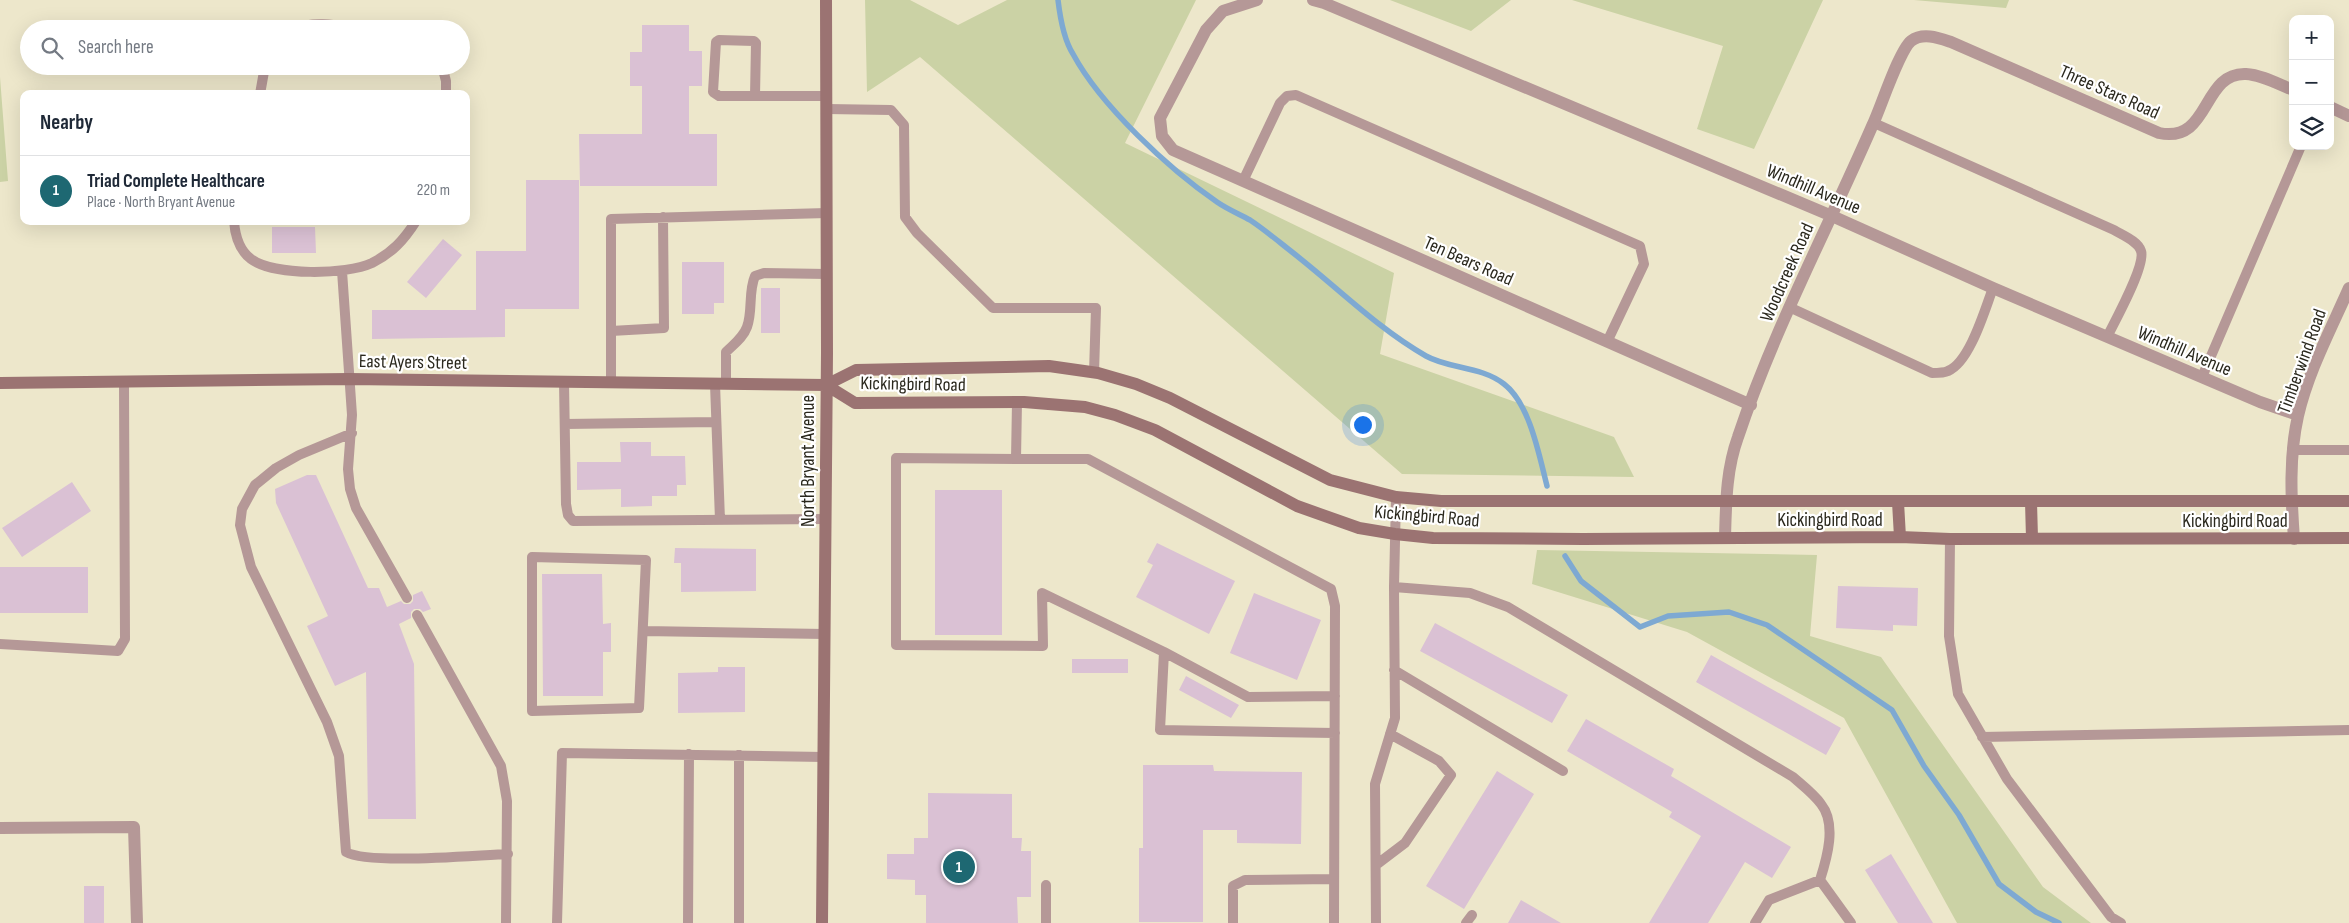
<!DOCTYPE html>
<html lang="en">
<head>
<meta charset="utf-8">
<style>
	body { margin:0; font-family:"Sofia Sans Condensed",sans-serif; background:#f6f6f7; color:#1f2937 }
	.controls { position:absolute; right:15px; top:15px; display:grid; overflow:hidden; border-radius:10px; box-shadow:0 5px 20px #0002 }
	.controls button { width:45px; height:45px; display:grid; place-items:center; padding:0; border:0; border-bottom:1px solid #e0e1e3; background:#fff; color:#1f2937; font:25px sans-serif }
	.you { position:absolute; left:1362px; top:424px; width:18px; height:18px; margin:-12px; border:4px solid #fff; border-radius:50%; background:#1a73e8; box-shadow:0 0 0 8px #1a73e833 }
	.badge { display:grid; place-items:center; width:32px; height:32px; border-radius:50%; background:#1e6872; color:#fff; font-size:16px; font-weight:700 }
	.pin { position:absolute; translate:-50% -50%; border:2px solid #fff; box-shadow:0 1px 5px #0006 }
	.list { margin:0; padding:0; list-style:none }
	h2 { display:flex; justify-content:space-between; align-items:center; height:65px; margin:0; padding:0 20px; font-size:21px }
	h2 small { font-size:16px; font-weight:400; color:#747a83 }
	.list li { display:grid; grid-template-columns:32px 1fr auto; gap:15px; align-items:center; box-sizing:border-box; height:70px; padding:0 20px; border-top:1px solid #e0e1e3 }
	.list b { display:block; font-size:19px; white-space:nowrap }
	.list p { margin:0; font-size:16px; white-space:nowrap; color:#747a83 }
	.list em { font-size:16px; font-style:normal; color:#747a83 }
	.icon { flex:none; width:28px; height:28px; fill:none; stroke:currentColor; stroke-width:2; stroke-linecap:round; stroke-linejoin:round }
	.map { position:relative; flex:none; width:2349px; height:923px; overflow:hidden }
	.search { position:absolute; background:#fff; box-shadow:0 5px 20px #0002; left:20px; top:20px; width:450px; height:55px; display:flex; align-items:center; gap:12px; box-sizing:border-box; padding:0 18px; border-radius:28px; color:#747a83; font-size:19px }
	.panel { position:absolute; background:#fff; box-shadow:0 5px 20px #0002; left:20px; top:90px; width:450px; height:135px; border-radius:10px }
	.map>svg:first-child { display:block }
</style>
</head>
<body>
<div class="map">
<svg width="2349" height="923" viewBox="0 0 2349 923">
	<rect width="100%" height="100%" fill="#ede7cb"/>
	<path fill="#cbd2a5" d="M 865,0 L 910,0 L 958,25 L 1007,0 L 1196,0 L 1125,143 L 1394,273 L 1380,354 L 1614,437 L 1634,477 L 1402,474 L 920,57 L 867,92 Z
		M 1390,0 L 1511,0 L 1471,31 Z
		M 1572,0 L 1823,0 L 1754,149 L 1697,129 L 1723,46 Z
		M 1914,0 L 2009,0 L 2006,8 Z
		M 0,77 L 8,181 L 0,182 Z
		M 1537,550 L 1817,555 L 1810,636 L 1881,657 L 2043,887 L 2091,923 L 1957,923 L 1844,718 L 1687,632 L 1532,584 Z"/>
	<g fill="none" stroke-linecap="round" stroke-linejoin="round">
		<path stroke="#7ea9d2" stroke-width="5.5" d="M 1058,0 C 1060,17 1064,40 1073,54 C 1101,106 1169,169 1217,202 C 1227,209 1239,214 1250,220 C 1265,230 1278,241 1292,252 C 1337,287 1377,328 1426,356 C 1449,369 1481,366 1504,384 C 1530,404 1539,455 1547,486
			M 1565,556 L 1581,581 L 1640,627 L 1668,616 L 1729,612 L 1767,625 L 1892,710 L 1924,766 L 1959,815 L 1999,884 L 2036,912 L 2059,923"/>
	</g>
	<path fill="#dac1d4" d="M 642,25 L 689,25 L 689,51 L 702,51 L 702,86 L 689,86 L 689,134 L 717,134 L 717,186 L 580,186 L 579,134 L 642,134 L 642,86 L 630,86 L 630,52 L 642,52 Z
		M 526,180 L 579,180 L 579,309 L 505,309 L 505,337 L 372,339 L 372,310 L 476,310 L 476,251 L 526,251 Z
		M 272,227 L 315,227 L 316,253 L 272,253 Z
		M 443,239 L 462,255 L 426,298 L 407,282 Z
		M 682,262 L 724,262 L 724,303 L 714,303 L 714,314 L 682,314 Z
		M 761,288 L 780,288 L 780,333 L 761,333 Z
		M 620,442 L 651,442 L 651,456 L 685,456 L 686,485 L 677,485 L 677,496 L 652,496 L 652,506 L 621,507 L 621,489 L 577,490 L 577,462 L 621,462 Z
		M 307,475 L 316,475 L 368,588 L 379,588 L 387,607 L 401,601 L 404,604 L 410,604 L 413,601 L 413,595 L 422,591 L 431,609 L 423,612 L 420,609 L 414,609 L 411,612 L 411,618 L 399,624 L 414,664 L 416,819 L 368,819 L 366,672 L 335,686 L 307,626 L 328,616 L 276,503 L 275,489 Z
		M 72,482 L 91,511 L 22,557 L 2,528 Z
		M 935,490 L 1002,490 L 1002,635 L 935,635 Z
		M 1157,543 L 1235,581 L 1209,634 L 1136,597 L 1153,565 L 1147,562 Z
		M 675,548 L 756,549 L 756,591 L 681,592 L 681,563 L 674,563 Z
		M 0,567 L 88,567 L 88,613 L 0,613 Z
		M 542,574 L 602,574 L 603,624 L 611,623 L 611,652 L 603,652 L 603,696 L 543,696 Z
		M 1838,586 L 1918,588 L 1917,626 L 1893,625 L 1893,631 L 1836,628 Z
		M 1254,593 L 1321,620 L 1297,680 L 1230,653 Z
		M 1435,623 L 1568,695 L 1552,723 L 1420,651 Z
		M 1711,655 L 1841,728 L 1826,755 L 1696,682 Z
		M 1072,659 L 1128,659 L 1128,673 L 1072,673 Z
		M 718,667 L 745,667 L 745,712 L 678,713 L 678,673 L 718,672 Z
		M 1186,676 L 1239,705 L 1231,718 L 1179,690 Z
		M 1586,719 L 1674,769 L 1671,776 L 1791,847 L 1772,878 L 1745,862 L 1708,923 L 1649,923 L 1701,836 L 1669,817 L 1672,812 L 1567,751 Z
		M 1143,765 L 1213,765 L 1214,771 L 1302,772 L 1301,844 L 1237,843 L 1237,830 L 1203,830 L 1203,922 L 1139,922 L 1139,848 L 1143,848 Z
		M 1497,771 L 1534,794 L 1464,909 L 1426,886 Z
		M 928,793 L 1012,794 L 1012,838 L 1022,838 L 1021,851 L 1031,851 L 1031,897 L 1017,897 L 1018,923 L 926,923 L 926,895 L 915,895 L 915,880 L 887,879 L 887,854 L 914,854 L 914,838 L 928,838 Z
		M 1891,854 L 1933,923 L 1898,923 L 1865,870 Z
		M 84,886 L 104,886 L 104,923 L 84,923 Z
		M 1521,900 L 1561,923 L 1508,923 Z"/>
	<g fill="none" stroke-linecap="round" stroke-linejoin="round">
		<path stroke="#b59897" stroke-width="10" d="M 293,29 C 315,20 341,26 364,29
			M 442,66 L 446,81 L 446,94
			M 260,94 L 265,66
			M 755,96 L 719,96 L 713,92 L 716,42 L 719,40 L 754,41 L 756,43 L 755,96 L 827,96
			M 827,109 L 891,110 L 904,125 L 905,217 L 917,233 L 993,308 L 1096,308 L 1094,373
			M 1874,123 L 2114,230 C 2122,235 2138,241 2141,251 C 2146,265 2115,321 2107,337
			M 1243,181 L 1280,103 L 1287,96 L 1296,95 L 1640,246 L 1644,264 L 1607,342
			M 234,221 C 235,235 239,250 251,259 C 274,276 346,275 372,263 C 392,253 404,240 416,221
			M 342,271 L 352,415 L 348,469 L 350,489 L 356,508 L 407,598
			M 1789,307 L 1932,373 C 1937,373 1944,373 1948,371 C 1970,362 1985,309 1993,288
			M 611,331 L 664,328 L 663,217
			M 2202,377 L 2301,146
			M 564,382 L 566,504 L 568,515 L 573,521 L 826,519
			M 611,382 L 611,219 L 827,213
			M 715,384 L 720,520
			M 726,384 L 726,352 C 734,344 743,338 747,327 C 753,311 748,292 755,276 L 764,273 L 827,274
			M 1017,402 L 1016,459 L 1088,459 L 1331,589 L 1335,606 L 1334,923
			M 565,424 L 716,422
			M 352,433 L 299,455 L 276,468 L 255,485 L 242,509 L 240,525 L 251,567 L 327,722 L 339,756 L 346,852 C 369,865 476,855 508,854
			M 2292,450 L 2349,450
			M 1016,459 L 896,458 L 896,645 L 1043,646 L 1042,593 L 1164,652 L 1160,730 L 1335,733
			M 1950,539 L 1949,636 L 1958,694 L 2007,779 L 2111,917 L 2121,923
			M 532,557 L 646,560 L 639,708 L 532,711 Z
			M 1394,587 L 1470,593 L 1508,607 L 1793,777 C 1802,785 1814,794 1821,804 C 1837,824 1827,858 1820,880 L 1769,900 L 1755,923
			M 417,615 L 501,766 L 507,801 L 506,923
			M 644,631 L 825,634
			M 0,644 L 118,651 L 125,639 L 124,382
			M 1164,652 L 1248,697 L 1335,696
			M 1394,670 L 1563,771
			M 1982,737 L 2349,730
			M 739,755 L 739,923
			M 1376,865 L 1405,843 L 1451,775 L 1439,761 L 1390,734
			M 1820,880 L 1851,923
			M 557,923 L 562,753 L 824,757
			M 688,923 L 689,754
			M 1046,923 L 1046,885
			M 1233,923 L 1233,886 L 1245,880 L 1334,879
			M 1376,923 L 1375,784 L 1395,718 L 1394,587 L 1396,497
			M 1466,923 L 1472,915"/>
		<path stroke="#b59897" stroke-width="12" d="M 1257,0 L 1223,11 L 1206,30 L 1160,118 L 1162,136 L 1173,150 L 1751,405
			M 1313,0 L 1324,3 L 1832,216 L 1993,288 L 2260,402 L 2298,415
			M 2330,107 L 2349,116
			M 1725,538 C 1726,504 1726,470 1738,437 C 1774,329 1828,228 1873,124 C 1881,107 1899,51 1911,41 C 1923,32 1939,38 1951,42 L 2159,133 C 2211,144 2201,72 2246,74 C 2262,75 2278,84 2293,90
			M 2294,539 C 2291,498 2289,456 2298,416 C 2308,372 2331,329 2349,288
			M 0,828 L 134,827 L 137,923"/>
		<path stroke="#9b7372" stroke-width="12" d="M 0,383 L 349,379 L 826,385 L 856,370 L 1049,366 L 1098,373 L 1136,384 L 1170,398 L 1330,480 L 1396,497 L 1441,501 L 2349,501
			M 826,385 L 855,403 L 1024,402 L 1085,407 L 1115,415 L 1155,430 L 1297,506 L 1359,528 L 1395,534 L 1433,538 L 1583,539 L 1900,537 L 1950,539 L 2349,538
			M 1898,502 L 1900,537
			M 2031,502 L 2032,538
			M 822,923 L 827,353 L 826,0"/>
	</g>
	<g text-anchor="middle" stroke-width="4.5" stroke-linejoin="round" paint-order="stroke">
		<g font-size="19" fill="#2a281d" stroke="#fff">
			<text transform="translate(2110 91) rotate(24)" y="7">Three Stars Road</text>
			<text transform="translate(1814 188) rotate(23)" y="7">Windhill Avenue</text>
			<text transform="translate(1469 260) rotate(24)" y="7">Ten Bears Road</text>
			<text transform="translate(1786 272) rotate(-66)" y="7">Woodcreek Road</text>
			<text transform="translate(2185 350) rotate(23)" y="7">Windhill Avenue</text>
			<text transform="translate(413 361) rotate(1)" y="7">East Ayers Street</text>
			<text transform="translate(2301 361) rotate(-70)" y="7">Timberwind Road</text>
			<text transform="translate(913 383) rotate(1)" y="7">Kickingbird Road</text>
			<text transform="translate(807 461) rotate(-90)" y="7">North Bryant Avenue</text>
			<text transform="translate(1427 515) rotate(5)" y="7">Kickingbird Road</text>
			<text x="1830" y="526">Kickingbird Road</text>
			<text x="2235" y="527">Kickingbird Road</text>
		</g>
	</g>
</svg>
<div class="controls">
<button>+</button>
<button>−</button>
<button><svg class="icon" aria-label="layers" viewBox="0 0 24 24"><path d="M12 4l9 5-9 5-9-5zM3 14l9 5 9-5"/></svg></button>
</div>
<div class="you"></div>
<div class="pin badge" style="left:959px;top:867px">1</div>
<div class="search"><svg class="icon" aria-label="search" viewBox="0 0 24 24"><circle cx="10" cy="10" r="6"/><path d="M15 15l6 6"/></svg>Search here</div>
<section class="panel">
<h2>Nearby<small></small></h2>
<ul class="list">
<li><span class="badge">1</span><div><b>Triad Complete Healthcare</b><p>Place · North Bryant Avenue</p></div><em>220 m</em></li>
</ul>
</section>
</div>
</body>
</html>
